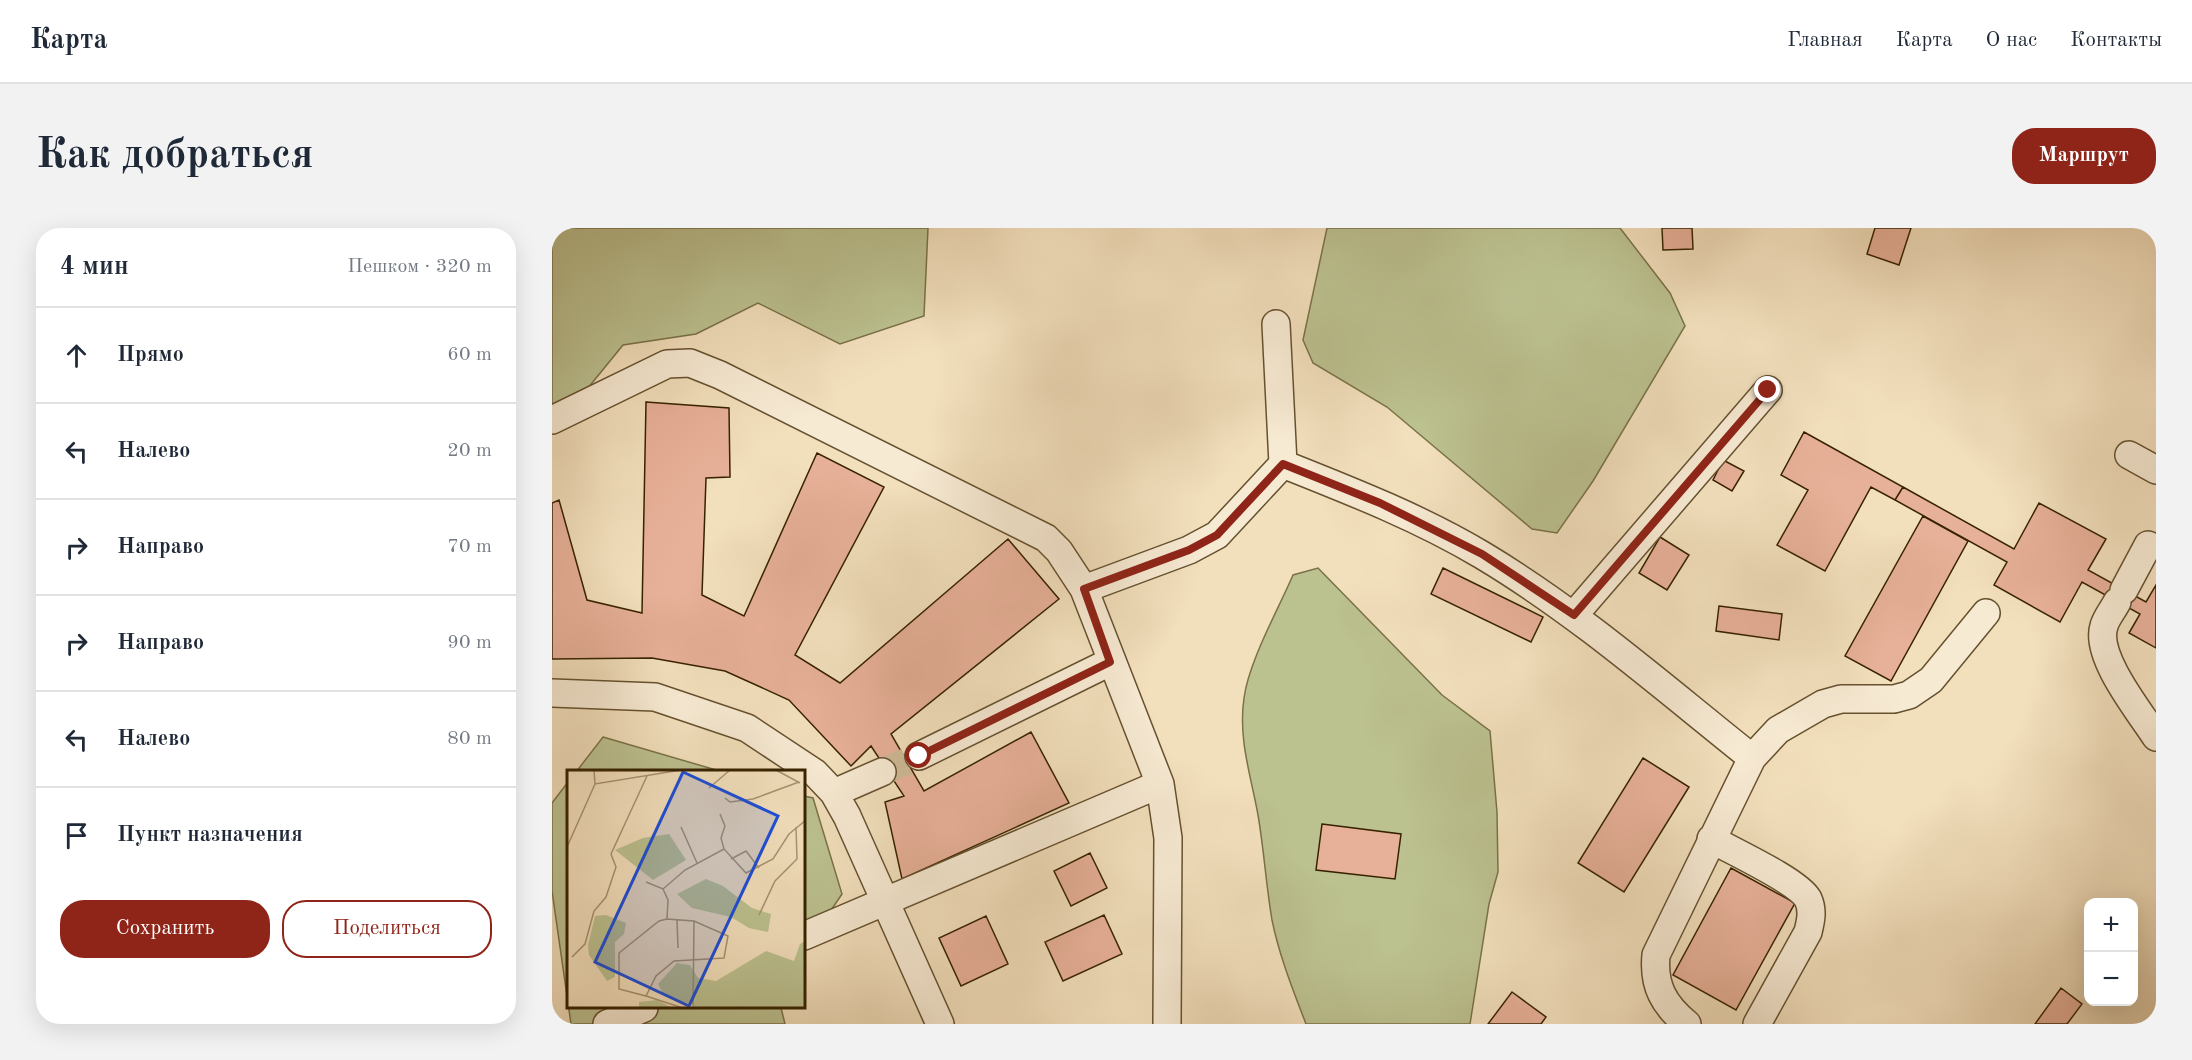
<!DOCTYPE html>
<html lang="ru">
<head>
<meta charset="utf-8">
<style>
	body { margin:0; font-family:"Old Standard TT",serif; background:#f2f2f3; color:#1f2937 }
	.controls { position:absolute; right:18px; bottom:18px; display:grid; overflow:hidden; border-radius:12px; box-shadow:0 6px 24px #0002 }
	.controls button { width:54px; height:54px; display:grid; place-items:center; padding:0; border:0; border-bottom:2px solid #e0e1e3; background:#fff; color:#1f2937; font:30px sans-serif }
	.stop { position:absolute; width:18px; height:18px; margin:-14px; border:4px solid #8f2418; border-radius:50%; background:#fff }
	.stop.end { background:#8f2418; border-color:#fff; box-shadow:0 2px 6px #0008 }
	.list { margin:0; padding:0; list-style:none }
	h2 { display:flex; justify-content:space-between; align-items:center; height:78px; margin:0; padding:0 24px; font-size:26px }
	h2 small { font-size:20px; font-weight:400; color:#747a83 }
	.list li { display:grid; grid-template-columns:39px 1fr auto; gap:18px; align-items:center; box-sizing:border-box; height:96px; padding:0 24px; border-top:2px solid #e0e1e3 }
	.list b { display:block; font-size:22px; white-space:nowrap }
	.list em { font-size:20px; font-style:normal; color:#747a83 }
	.actions { display:flex; gap:12px; padding:18px 24px }
	.actions a { flex:1; padding:14px 0; border:2px solid #8f2418; border-radius:24px; text-align:center; font-size:21px; color:#8f2418 }
	.actions .main { background:#8f2418; color:#fff }
	.icon { flex:none; width:33px; height:33px; fill:none; stroke:currentColor; stroke-width:2; stroke-linecap:round; stroke-linejoin:round }
	.map { position:relative; flex:none; width:1604px; height:796px; overflow:hidden; border-radius:24px }
	header { display:flex; align-items:center; gap:36px; box-sizing:border-box; height:84px; padding:0 30px; background:#fff; border-bottom:2px solid #e0e1e3 }
	header strong { font-size:28px }
	nav { display:flex; gap:33px; margin-inline-start:auto; font-size:21px }
	.intro { display:flex; align-items:center; justify-content:space-between; box-sizing:border-box; height:144px; padding:0 36px }
	h1 { margin:0; font-size:42px }
	.button { padding:15px 27px; border-radius:24px; background:#8f2418; color:#fff; font-size:21px; font-weight:700 }
	main { display:flex; gap:36px; padding:0 36px }
	aside { flex:1; background:#fff; border-radius:24px; box-shadow:0 6px 24px #0002 }
	.map>svg:first-child { display:block }
</style>
</head>
<body>
<header>
<strong>Карта</strong>
<nav><a>Главная</a><a>Карта</a><a>О нас</a><a>Контакты</a></nav>
</header>
<div class="intro"><h1>Как добраться</h1><a class="button">Маршрут</a></div>
<main>
<aside>
<h2>4 мин<small>Пешком · 320 m</small></h2>
<ul class="list">
<li><svg class="icon" aria-label="ahead" viewBox="0 0 24 24"><path d="M12 20V5M6 11l6-6 6 6"/></svg><div><b>Прямо</b></div><em>60 m</em></li>
<li><svg class="icon" aria-label="left" viewBox="0 0 24 24"><path d="M17 20v-9H6M10 6l-5 5 5 5"/></svg><div><b>Налево</b></div><em>20 m</em></li>
<li><svg class="icon" aria-label="right" viewBox="0 0 24 24"><path d="M7 20v-9h11M14 6l5 5-5 5"/></svg><div><b>Направо</b></div><em>70 m</em></li>
<li><svg class="icon" aria-label="right" viewBox="0 0 24 24"><path d="M7 20v-9h11M14 6l5 5-5 5"/></svg><div><b>Направо</b></div><em>90 m</em></li>
<li><svg class="icon" aria-label="left" viewBox="0 0 24 24"><path d="M17 20v-9H6M10 6l-5 5 5 5"/></svg><div><b>Налево</b></div><em>80 m</em></li>
<li><svg class="icon" aria-label="arrive" viewBox="0 0 24 24"><path d="M6 21V4h12l-3 4 3 4H6"/></svg><div><b>Пункт назначения</b></div></li>
</ul>
<div class="actions"><a class="main">Сохранить</a><a>Поделиться</a></div>
</aside>
<div class="map">
<svg width="1604" height="796" viewBox="0 0 1604 796">
	<rect width="100%" height="100%" fill="#f2dfbc"/>
	<filter id="stains"><feTurbulence type="fractalNoise" baseFrequency=".00333" numOctaves="4"/><feColorMatrix values="0 0 0 0 .2 0 0 0 0 .09 0 0 0 0 .02 0 0 0 .5 -.17"/></filter>
	<radialGradient id="worn" r=".72"><stop offset=".6" stop-color="#630" stop-opacity="0"/><stop offset="1" stop-color="#630" stop-opacity=".3"/></radialGradient>
	<path fill="#bcc190" stroke="#7a7248" stroke-width="1.5" d="M 0,0 L 376,0 L 372,88 L 288,116 L 206,75 L 144,106 L 71,117 L 27,171 L 0,178 Z
		M 775,0 L 1068,0 L 1118,65 L 1133,98 L 1041,253 L 1005,305 L 980,301 L 835,179 L 761,135 L 751,112 Z
		M 766,340 L 890,467 L 938,503 L 945,584 L 946,644 L 937,676 L 918,796 L 754,796 C 741,762 727,727 720,692 C 714,657 712,622 706,587 C 699,548 686,511 692,470 C 697,433 726,382 741,347 Z
		M 51,509 L 171,544 L 24,544 Z
		M 16,554 L 16,780 L 229,780 L 233,796 L 19,796 L 0,663 L 0,575 Z
		M 252,568 L 261,570 L 290,666 L 252,722 Z"/>
	<path fill="#e7b098" stroke="#372200" stroke-width="1.5" d="M 1110,0 L 1140,0 L 1141,21 L 1111,22 Z
		M 1323,0 L 1359,0 L 1347,37 L 1315,26 Z
		M 94,174 L 177,180 L 178,249 L 154,250 L 150,367 L 192,388 L 265,225 L 332,259 L 243,427 L 288,455 L 456,311 L 507,371 L 339,506 L 372,563 L 479,504 L 517,575 L 350,651 L 333,574 L 352,568 L 319,518 L 299,538 L 237,472 L 173,443 L 100,430 L 0,431 L 0,275 L 7,272 L 35,372 L 90,385 Z
		M 1252,204 L 1351,259 L 1343,272 L 1319,259 L 1273,343 L 1225,317 L 1256,262 L 1229,247 Z
		M 1171,232 L 1192,243 L 1180,263 L 1161,252 Z
		M 1351,259 L 1462,321 L 1487,275 L 1554,311 L 1536,342 L 1594,374 L 1604,357 L 1604,420 L 1577,405 L 1588,386 L 1530,354 L 1508,394 L 1442,357 L 1455,334 L 1343,272 Z
		M 1351,259 L 1462,321 L 1487,275 L 1554,311 L 1536,342 L 1594,374 L 1604,357 L 1604,420 L 1577,405 L 1588,386 L 1530,354 L 1508,394 L 1442,357 L 1455,334 L 1343,272 Z
		M 1371,288 L 1416,313 L 1339,453 L 1293,428 Z
		M 1108,309 L 1137,327 L 1115,362 L 1087,345 Z
		M 891,340 L 991,389 L 979,414 L 879,366 Z
		M 1167,378 L 1230,386 L 1227,412 L 1164,403 Z
		M 1091,530 L 1137,559 L 1072,664 L 1026,635 Z
		M 770,596 L 849,606 L 843,651 L 764,642 Z
		M 538,625 L 555,660 L 519,678 L 502,643 Z
		M 1179,640 L 1243,675 L 1184,782 L 1121,747 Z
		M 552,687 L 570,726 L 511,753 L 493,714 Z
		M 434,688 L 456,736 L 409,758 L 387,710 Z
		M 1509,760 L 1530,776 L 1515,796 L 1483,796 Z
		M 960,764 L 994,789 L 989,796 L 936,796 Z"/>
	<g fill="none" stroke-linecap="round" stroke-linejoin="round">
		<path stroke="#cdb996" stroke-width="27" stroke-dasharray="27 14" stroke-linecap="butt" d="M 330,544 L 367,528"/>
		<defs>
			<path id="minor" d="M 724,96 L 731,236 C 799,263 868,290 930,327 C 1027,385 1112,460 1200,530
				M 0,192 L 115,136 L 138,135 L 168,147 L 494,310 L 507,323 L 532,361
				M 1577,227 L 1604,242
				M 1572,362 L 1596,317
				M 1565,374 C 1561,382 1554,390 1552,398 C 1542,428 1588,484 1604,509
				M 1022,387 L 1216,162
				M 0,465 L 103,469 L 195,500 L 263,545 L 282,565 L 295,588 L 388,796
				M 367,528 L 558,434
				M 282,565 L 330,544
				M 1159,611 C 1180,623 1246,653 1256,671 C 1261,682 1259,692 1256,704 L 1205,796
				M 252,708 L 608,556
				M 55,796 L 92,780
				M 615,796 L 616,610 L 608,556 L 532,361 L 637,322 L 665,307 L 731,236
				M 1135,796 C 1112,777 1101,758 1104,727 L 1200,530 L 1226,502 L 1271,476 L 1289,471 L 1342,471 L 1357,467 L 1379,452 L 1434,385"/>
		</defs>
		<use href="#minor" stroke="#66512f" stroke-width="30"/>
		<use href="#minor" stroke="#f7ead3" stroke-width="27"/>
	</g>
	<g fill="none" stroke-linecap="round" stroke-linejoin="round">
		<path stroke="#8f2418" stroke-width="8" d="M 367,528 L 558,434 L 532,361 L 637,322 L 665,307 L 731,236 L 828,275 L 930,326 L 1022,387 L 1216,162"/>
	</g>
	<g transform="translate(15 542)">
		<rect width="238" height="238" fill="#f2dfbc"/>
		<path d="M 102,64 L 119,90 L 86,110 L 48,80 L 76,68 ZM 139,109 L 156,116 L 185,138 L 204,144 L 201,162 L 182,158 L 164,147 L 125,138 L 110,124 ZM 39,145 L 59,153 L 57,164 L 48,172 L 48,207 L 40,211 L 22,185 L 21,175 L 28,146 ZM 238,171 L 238,238 L 127,238 L 127,235 L 97,226 L 91,214 L 110,193 L 123,195 L 131,208 L 149,211 L 199,181 L 227,191 L 233,174 ZM 90,230 L 106,238 L 72,239 L 72,232 Z" fill="#bcc190"/>
		<path fill="none" stroke="#a79371" stroke-width="1.5" d="M 27,0 L 28,14 L 114,0M 209,0 L 233,13M 142,18 L 163,0M 158,28 L 163,32 L 186,29 L 232,12M 153,44 L 158,56 L 154,68 L 157,79 L 179,103 L 206,89 L 222,64 L 239,50M 114,57 L 130,93M 0,77 L 28,14M 164,89 L 179,81 L 192,98M 79,112 L 96,119 L 118,100 L 157,79M 96,119 L 101,130 L 100,149 L 127,151 L 161,166 L 157,188 L 107,191 L 89,206 L 79,226 L 52,219 L 52,183 L 92,151 L 100,149M 192,145 L 208,111 L 230,89 L 229,57M 110,150 L 111,178M 5,187 L 18,174 L 27,141 L 39,127 L 49,97 L 44,84 L 80,6M 79,226 L 119,239M 126,239 L 127,151"/>
		<path fill="#1d4ed8" fill-opacity="0.15" stroke="#1d4ed8" stroke-width="3" d="M 116,2 L 211,46 L 122,236 L 28,192 Z"/>
		<rect width="238" height="238" fill="none" stroke="#372200" stroke-width="3"/>
	</g>
	<rect width="100%" height="100%" filter="url(#stains)"/>
	<rect width="100%" height="100%" fill="url(#worn)"/>
</svg>
<div class="controls">
<button>+</button>
<button>−</button>
</div>
<div class="stop" style="left:367px;top:528px"></div>
<div class="stop end" style="left:1216px;top:162px"></div>
</div>
</main>
</body>
</html>
